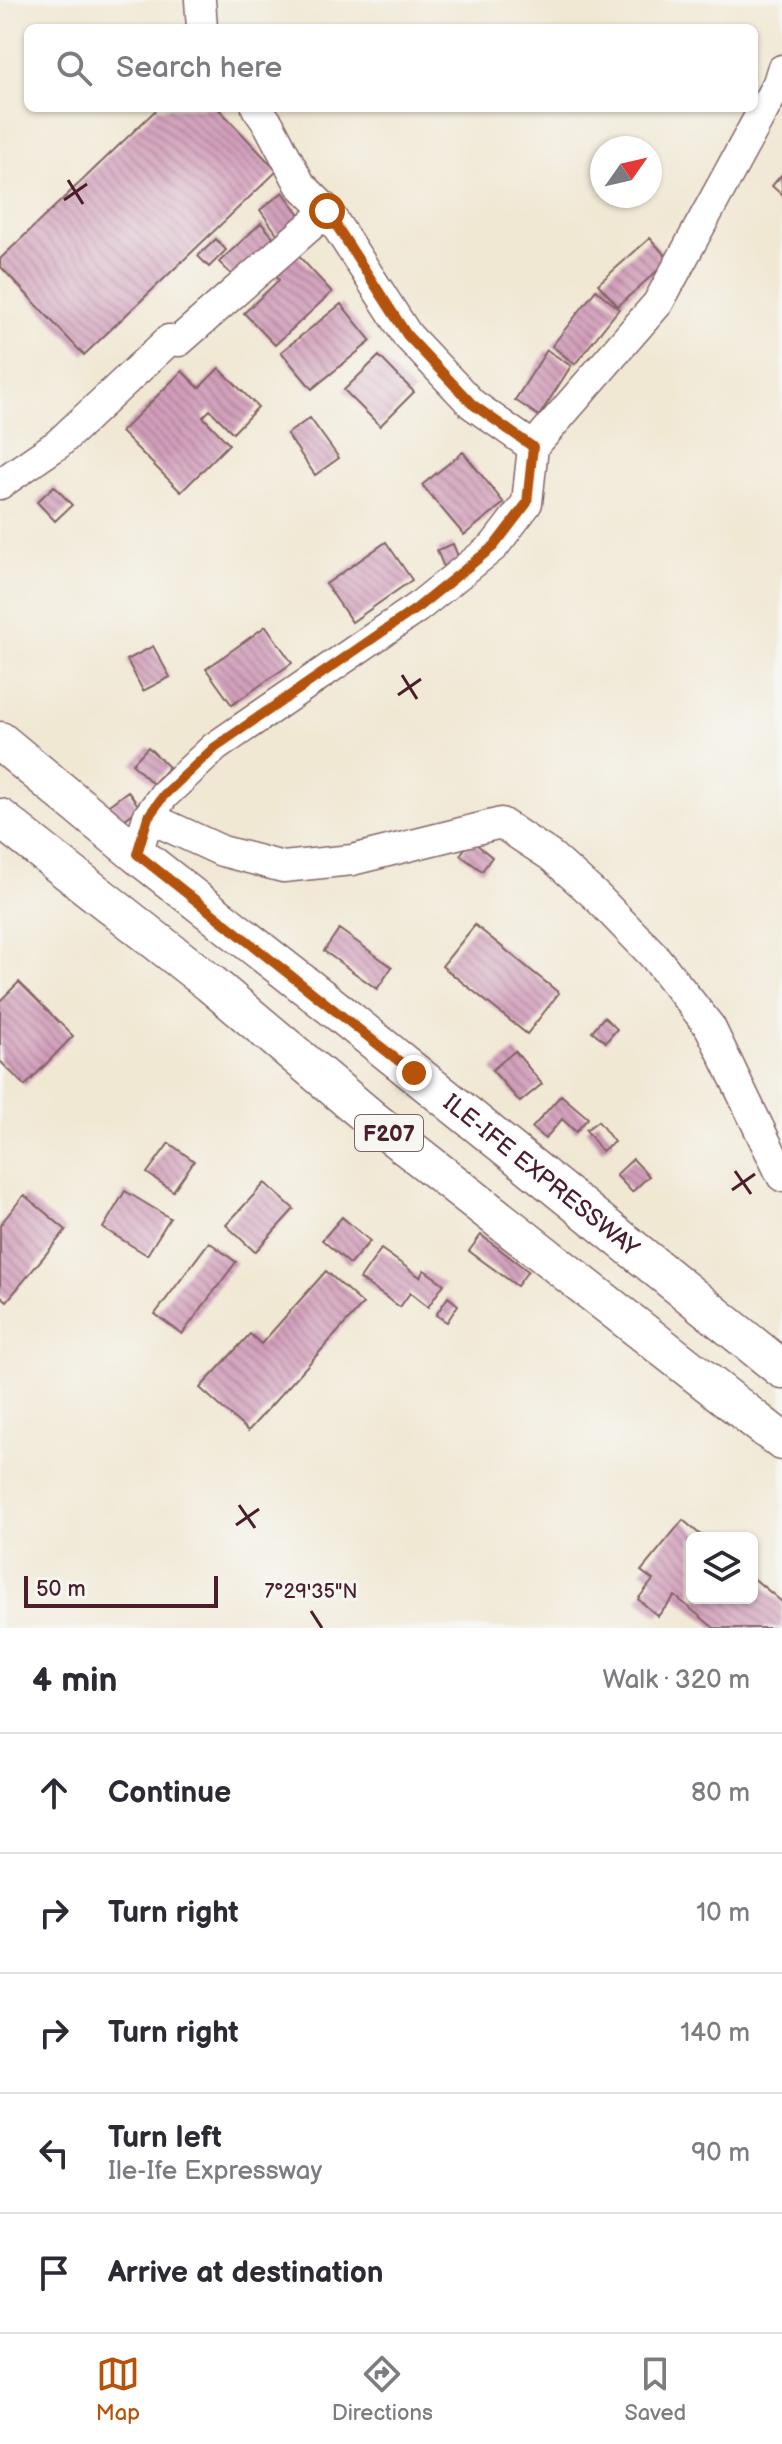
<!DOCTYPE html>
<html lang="en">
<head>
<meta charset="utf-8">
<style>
	body { margin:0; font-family:"Balsamiq Sans",sans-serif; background:#f7f7f7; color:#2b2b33 }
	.controls { position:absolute; right:24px; bottom:24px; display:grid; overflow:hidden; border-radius:12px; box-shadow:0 2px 6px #0004 }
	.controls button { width:72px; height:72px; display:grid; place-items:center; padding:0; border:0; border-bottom:2px solid #e1e1e2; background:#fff; color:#2b2b33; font:40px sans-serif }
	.compass { position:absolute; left:590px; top:136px; width:72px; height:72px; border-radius:50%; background:#fff; box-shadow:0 2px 6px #0004; rotate:56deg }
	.scale { position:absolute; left:24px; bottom:20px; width:194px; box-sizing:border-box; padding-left:8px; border:4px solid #4a1f2b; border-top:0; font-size:22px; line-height:28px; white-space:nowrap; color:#4a1f2b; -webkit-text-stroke:6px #f6f6f2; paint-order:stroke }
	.stop { position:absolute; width:24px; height:24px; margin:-18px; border:6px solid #b45309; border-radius:50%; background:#fff }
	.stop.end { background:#b45309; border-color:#fff; box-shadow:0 2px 8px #0008 }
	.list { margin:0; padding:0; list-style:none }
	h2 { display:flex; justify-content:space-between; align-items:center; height:104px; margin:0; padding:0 32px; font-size:34px }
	h2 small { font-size:26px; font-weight:400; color:#7c7c81 }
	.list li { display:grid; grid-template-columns:52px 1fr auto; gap:24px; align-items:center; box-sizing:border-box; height:120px; padding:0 32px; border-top:2px solid #e1e1e2 }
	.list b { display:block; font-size:30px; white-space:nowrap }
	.list p { margin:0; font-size:26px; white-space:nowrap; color:#7c7c81 }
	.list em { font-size:26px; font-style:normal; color:#7c7c81 }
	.icon { flex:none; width:44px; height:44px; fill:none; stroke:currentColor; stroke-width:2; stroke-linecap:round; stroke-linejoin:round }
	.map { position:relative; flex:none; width:782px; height:1628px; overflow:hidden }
	.search { position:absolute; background:#fff; box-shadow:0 2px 6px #0004; left:24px; right:24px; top:24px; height:88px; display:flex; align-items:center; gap:20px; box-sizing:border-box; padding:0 28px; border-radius:12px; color:#7c7c81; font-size:30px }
	.sheet { height:704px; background:#fff }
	nav { display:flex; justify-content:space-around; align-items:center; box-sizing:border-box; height:112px; border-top:2px solid #e1e1e2; background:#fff; font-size:22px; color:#7c7c81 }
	nav a { display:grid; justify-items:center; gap:4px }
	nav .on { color:#b45309 }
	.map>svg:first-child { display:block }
</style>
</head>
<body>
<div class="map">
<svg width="782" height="1628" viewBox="0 0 782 1628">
	<defs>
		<pattern id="building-back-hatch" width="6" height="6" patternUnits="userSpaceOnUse" patternTransform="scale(2)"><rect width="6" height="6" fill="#d19eba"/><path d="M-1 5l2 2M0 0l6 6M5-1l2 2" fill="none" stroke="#ac8097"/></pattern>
	</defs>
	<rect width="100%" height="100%" fill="#f6f6f2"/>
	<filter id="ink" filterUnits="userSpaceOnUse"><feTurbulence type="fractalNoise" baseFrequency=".0125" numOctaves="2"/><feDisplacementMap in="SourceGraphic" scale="16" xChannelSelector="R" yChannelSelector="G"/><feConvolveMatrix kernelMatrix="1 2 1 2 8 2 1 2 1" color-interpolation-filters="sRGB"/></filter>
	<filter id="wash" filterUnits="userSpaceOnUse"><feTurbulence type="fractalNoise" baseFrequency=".006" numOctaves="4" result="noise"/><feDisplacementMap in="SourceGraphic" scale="32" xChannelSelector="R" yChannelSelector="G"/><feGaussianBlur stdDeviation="1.8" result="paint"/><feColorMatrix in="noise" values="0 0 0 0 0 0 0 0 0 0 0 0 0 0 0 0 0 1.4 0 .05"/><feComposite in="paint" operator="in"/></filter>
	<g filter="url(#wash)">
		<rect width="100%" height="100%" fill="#f1e8d4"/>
		<g id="blocks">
			<path fill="url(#building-back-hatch)" d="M 158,108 L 218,108 L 277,171 L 84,355 L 0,266 L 0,259 Z
				M 782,174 L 782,195 L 772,186 Z
				M 283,192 L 302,217 L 278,235 L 260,210 Z
				M 261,223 L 275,239 L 234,277 L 219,262 Z
				M 650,238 L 669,260 L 618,306 L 598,284 Z
				M 216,239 L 226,250 L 209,267 L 198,256 Z
				M 294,251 L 332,292 L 275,345 L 244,313 L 279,280 L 272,272 Z
				M 596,290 L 619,309 L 575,364 L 552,346 Z
				M 341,304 L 371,341 L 312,389 L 281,352 Z
				M 547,350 L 571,366 L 539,416 L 515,400 Z
				M 379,356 L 414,392 L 380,426 L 344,390 Z
				M 219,368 L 258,407 L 233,433 L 210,410 L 203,417 L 229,444 L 181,492 L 121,432 L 182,371 L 199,388 Z
				M 310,418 L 339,458 L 315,475 L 287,434 Z
				M 463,452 L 504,503 L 464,535 L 422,485 Z
				M 54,486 L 72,505 L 55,521 L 37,502 Z
				M 386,542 L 412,580 L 352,622 L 326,584 Z
				M 453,544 L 462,566 L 446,573 L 437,550 Z
				M 266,626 L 292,663 L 232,705 L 206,669 Z
				M 153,646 L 170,677 L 143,691 L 127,660 Z
				M 148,747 L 169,767 L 153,784 L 132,764 Z
				M 128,791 L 140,808 L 117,825 L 105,808 Z
				M 471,840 L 492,857 L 482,871 L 460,855 Z
				M 475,925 L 559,993 L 527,1034 L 442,966 Z
				M 339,929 L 392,967 L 377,989 L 324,951 Z
				M 19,982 L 73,1036 L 25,1086 L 0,1061 L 0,1001 Z
				M 604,1017 L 617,1029 L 606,1042 L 592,1031 Z
				M 515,1051 L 542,1084 L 520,1102 L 492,1070 Z
				M 561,1095 L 588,1118 L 576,1132 L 562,1119 L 545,1139 L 532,1128 Z
				M 598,1121 L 614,1142 L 602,1151 L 586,1130 Z
				M 169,1143 L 194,1161 L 173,1191 L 147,1173 Z
				M 633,1159 L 649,1176 L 632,1192 L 616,1175 Z
				M 265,1183 L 294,1209 L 255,1252 L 226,1225 Z
				M 125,1191 L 170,1218 L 147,1255 L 103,1228 Z
				M 24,1195 L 66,1230 L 7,1301 L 0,1295 L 0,1225 Z
				M 342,1217 L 370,1241 L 350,1264 L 322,1240 Z
				M 481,1235 L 528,1271 L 517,1286 L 469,1251 Z
				M 209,1242 L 236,1262 L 182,1334 L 155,1314 Z
				M 381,1249 L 420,1277 L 424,1270 L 444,1284 L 428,1307 L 410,1293 L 400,1307 L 360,1279 Z
				M 326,1271 L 363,1304 L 248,1431 L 200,1388 L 250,1334 L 261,1344 Z
				M 448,1297 L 458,1305 L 447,1322 L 436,1315 Z
				M 683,1520 L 704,1538 L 692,1538 L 692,1598 L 752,1598 L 752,1577 L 782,1602 L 782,1628 L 714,1628 L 675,1596 L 658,1616 L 638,1599 L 653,1580 L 641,1571 Z"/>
		</g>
	</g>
	<g filter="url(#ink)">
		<use href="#blocks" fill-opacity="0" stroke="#846566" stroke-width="2"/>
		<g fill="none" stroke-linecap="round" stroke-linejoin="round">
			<defs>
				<path id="minor" d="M 200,0 L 202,28
					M 257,108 L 269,125 L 300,184 L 327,211 L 407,335 L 472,404 L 533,447
					M 0,484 L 58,444 L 169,340 L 179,341 L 327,211
					M 148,817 L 222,851 L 283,867 L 352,860 L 501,823 L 551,856 L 597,897 L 654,956 L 710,1027 L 782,1176
					M 137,854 L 148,817 L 164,795 L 215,747 L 417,608 L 494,546 L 527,503 L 533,447 L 658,303 L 778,83 L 782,70"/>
				<g id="major">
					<path id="s1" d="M 0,741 L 137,854 L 340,1013 L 782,1369"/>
					<path d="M 0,818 L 210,983 L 375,1122 L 782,1441"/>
				</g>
			</defs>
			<use href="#minor" stroke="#846566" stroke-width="33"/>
			<use href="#major" stroke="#846566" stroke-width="41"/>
			<use href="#minor" stroke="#fff" stroke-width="30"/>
			<use href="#major" stroke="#fff" stroke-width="38"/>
		</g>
	</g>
	<g fill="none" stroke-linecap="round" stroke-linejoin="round" filter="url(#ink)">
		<path stroke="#b45309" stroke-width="10" d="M 327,211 L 407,335 L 472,404 L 533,447 L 527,503 L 494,546 L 417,608 L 215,747 L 164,795 L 148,817 L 137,854 L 414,1073"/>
	</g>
	<path fill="none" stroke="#4a1f2b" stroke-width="3" d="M 68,180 L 83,204M 64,200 L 87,184M 402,675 L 417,699M 398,695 L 421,679M 735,1171 L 751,1194M 732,1190 L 755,1174M 239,1505 L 255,1528M 236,1525 L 259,1509M 311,1611 L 322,1628"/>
	<g text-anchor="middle" stroke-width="6" stroke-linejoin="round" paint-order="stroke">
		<rect fill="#f6f6f2" stroke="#7e6067" stroke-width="2" x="355" y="1115" width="68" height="36" rx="6"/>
		<g font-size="22" font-weight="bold" fill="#4a1f2b">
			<text x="389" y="1141">F207</text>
		</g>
		<g font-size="24" fill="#4a1f2b" stroke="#f6f6f2">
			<text dy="8" stroke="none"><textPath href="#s1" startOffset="694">ILE-IFE EXPRESSWAY</textPath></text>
		</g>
	</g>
	<g font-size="20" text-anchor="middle" fill="#4a1f2b" stroke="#f6f6f2" stroke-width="6" stroke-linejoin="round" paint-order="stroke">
		<text x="311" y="1598">7°29'35"N</text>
	</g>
</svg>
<div class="controls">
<button><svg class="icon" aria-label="layers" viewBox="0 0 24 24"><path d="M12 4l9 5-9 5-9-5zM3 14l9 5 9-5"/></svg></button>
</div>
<svg class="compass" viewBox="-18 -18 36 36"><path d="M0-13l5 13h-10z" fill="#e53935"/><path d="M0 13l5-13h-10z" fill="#7c7c81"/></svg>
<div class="scale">50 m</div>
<div class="stop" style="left:327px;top:211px"></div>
<div class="stop end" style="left:414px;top:1073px"></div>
<div class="search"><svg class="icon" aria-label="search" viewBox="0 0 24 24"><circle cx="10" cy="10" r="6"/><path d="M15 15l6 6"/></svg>Search here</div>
</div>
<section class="sheet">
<h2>4 min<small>Walk · 320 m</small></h2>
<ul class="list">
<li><svg class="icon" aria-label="ahead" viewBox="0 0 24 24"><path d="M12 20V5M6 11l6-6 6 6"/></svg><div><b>Continue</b></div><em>80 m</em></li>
<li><svg class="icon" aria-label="right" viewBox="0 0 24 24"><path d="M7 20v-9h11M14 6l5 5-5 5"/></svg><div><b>Turn right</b></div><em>10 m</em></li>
<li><svg class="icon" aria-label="right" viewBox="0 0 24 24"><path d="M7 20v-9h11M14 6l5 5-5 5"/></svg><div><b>Turn right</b></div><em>140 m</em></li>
<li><svg class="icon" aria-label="left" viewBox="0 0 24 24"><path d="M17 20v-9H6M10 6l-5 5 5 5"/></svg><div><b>Turn left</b><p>Ile-Ife Expressway</p></div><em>90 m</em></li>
<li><svg class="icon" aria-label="arrive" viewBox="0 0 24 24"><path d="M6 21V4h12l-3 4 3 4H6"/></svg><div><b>Arrive at destination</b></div></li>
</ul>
</section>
<nav>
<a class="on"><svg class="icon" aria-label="map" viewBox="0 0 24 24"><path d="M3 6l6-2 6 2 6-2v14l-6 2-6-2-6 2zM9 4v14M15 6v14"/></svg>Map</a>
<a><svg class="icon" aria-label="directions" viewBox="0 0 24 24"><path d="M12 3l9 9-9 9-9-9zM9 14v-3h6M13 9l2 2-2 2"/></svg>Directions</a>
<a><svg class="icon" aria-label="saved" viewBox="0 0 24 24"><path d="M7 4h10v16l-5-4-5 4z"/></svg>Saved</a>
</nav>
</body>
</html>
